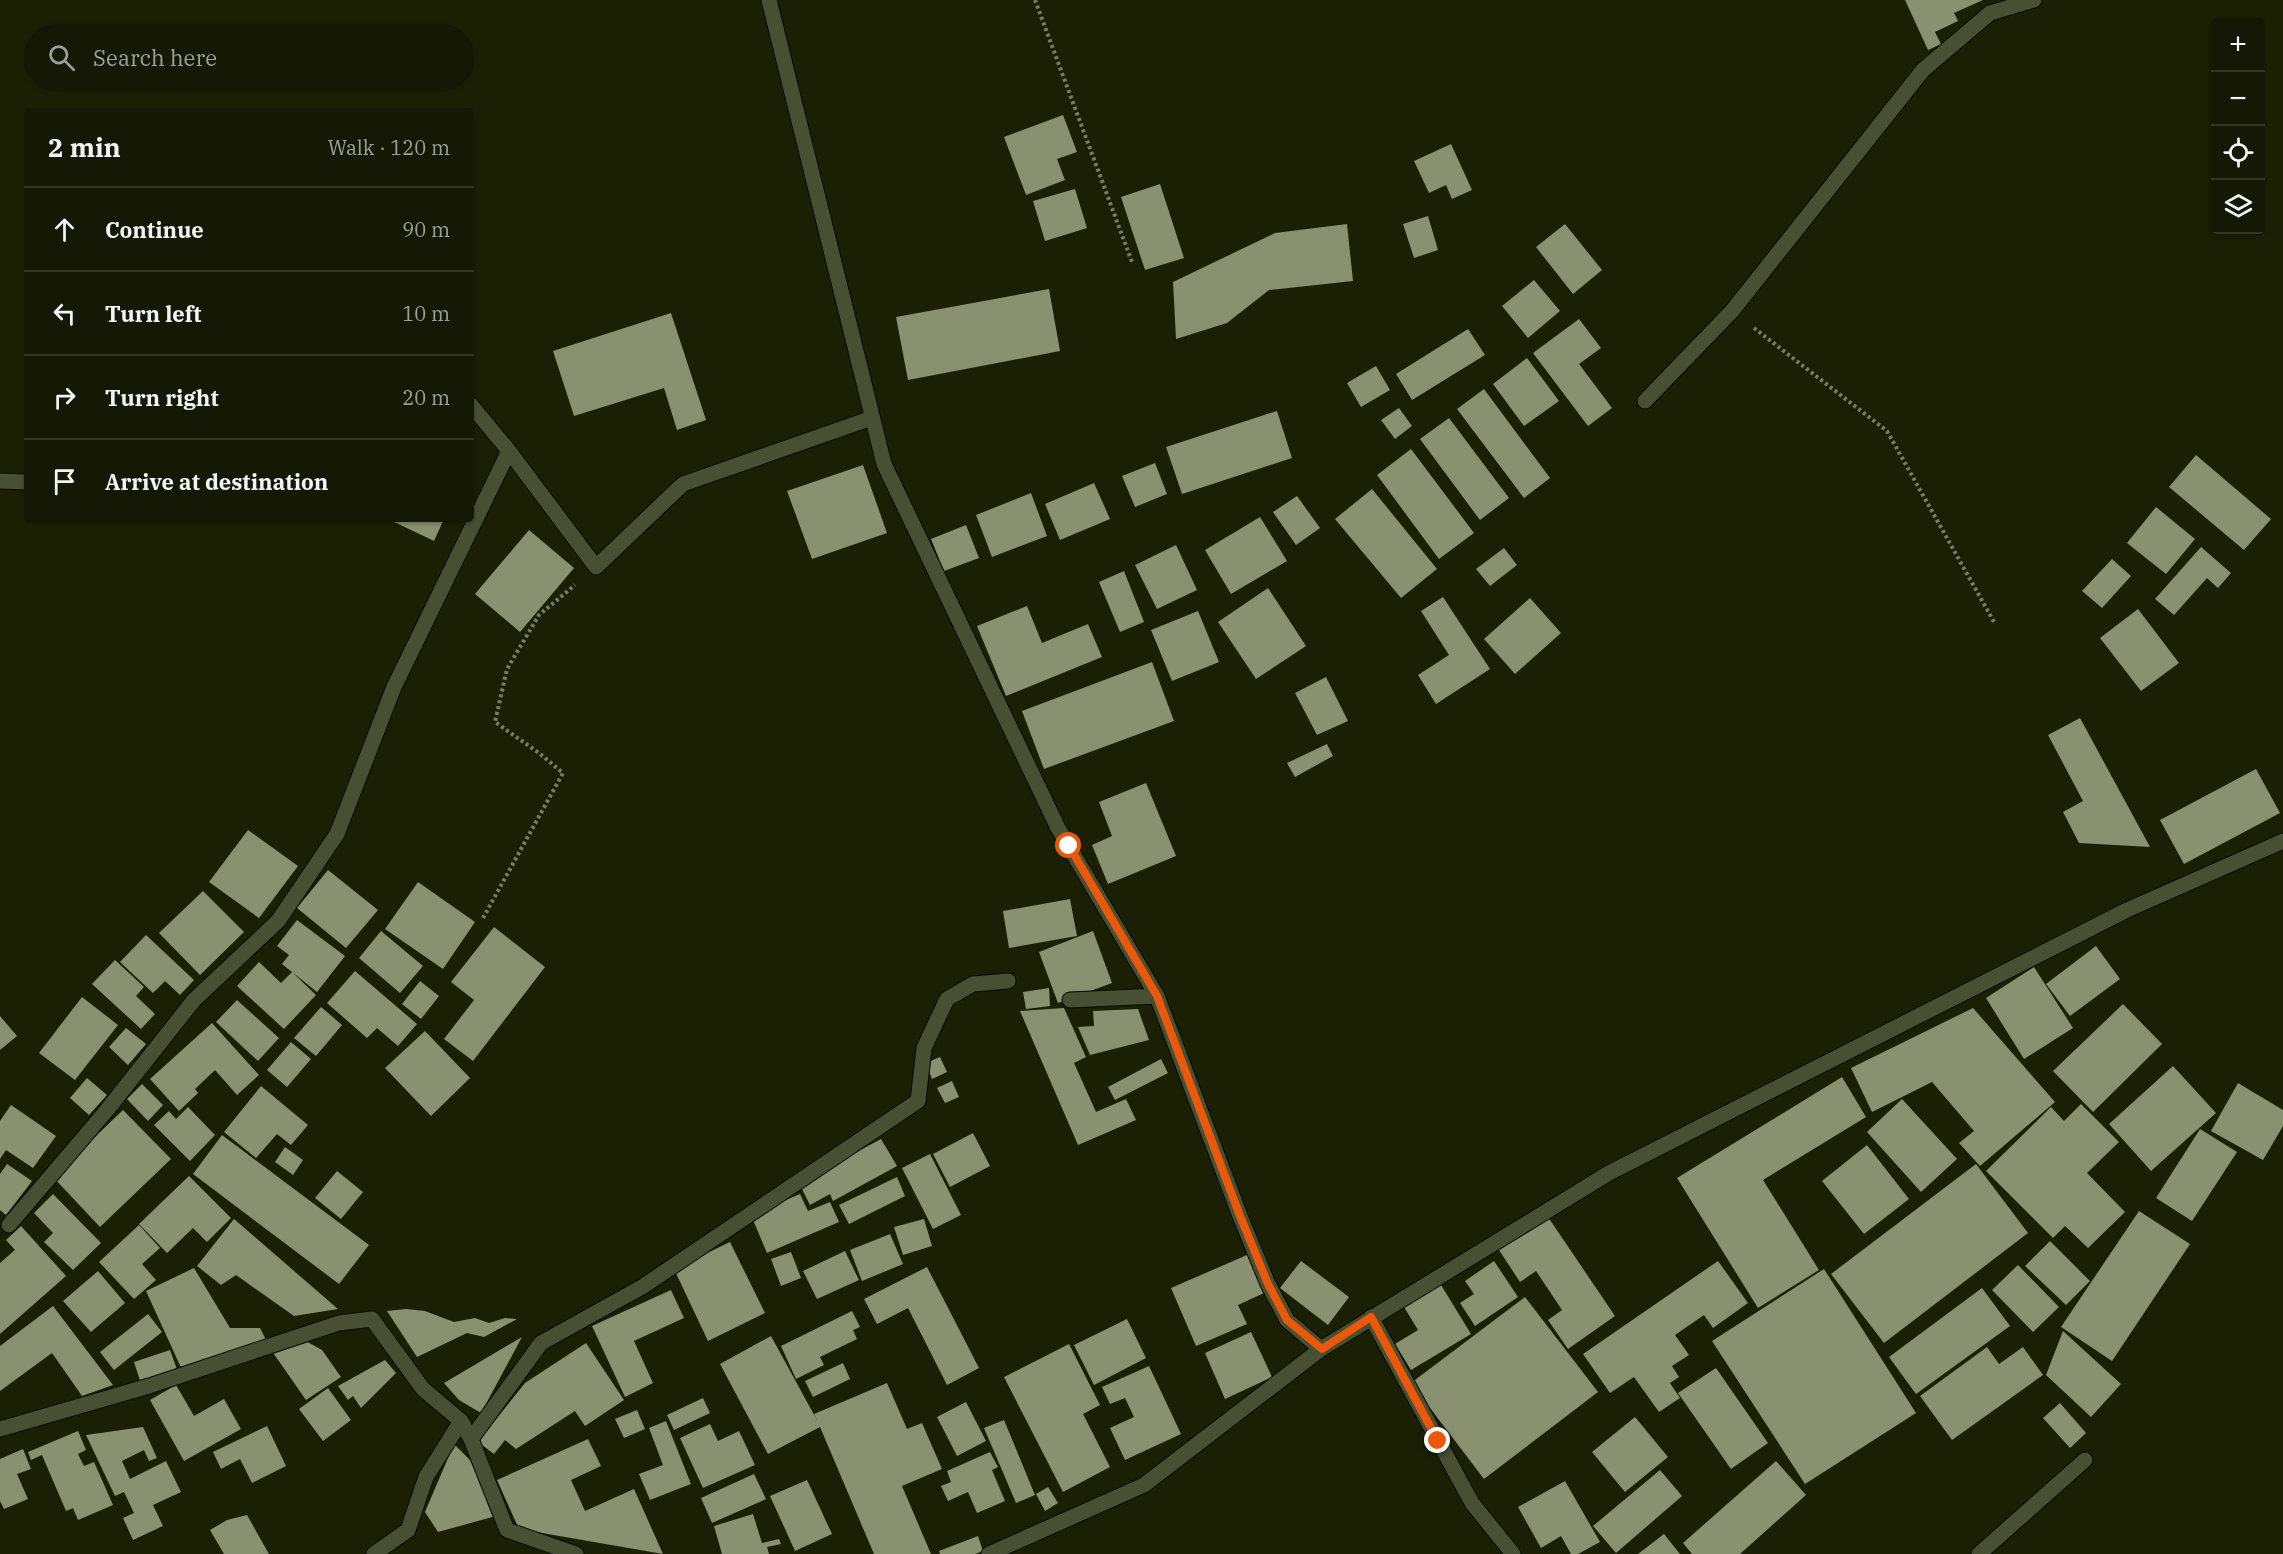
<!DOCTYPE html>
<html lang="en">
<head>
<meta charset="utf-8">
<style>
	body { margin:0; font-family:"IBM Plex Serif",serif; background:#212513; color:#f1f3f6 }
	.controls { position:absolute; right:18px; top:18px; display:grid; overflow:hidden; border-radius:6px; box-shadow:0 2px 4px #0004 }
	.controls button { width:54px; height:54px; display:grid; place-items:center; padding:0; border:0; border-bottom:2px solid #333726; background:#141804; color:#f1f3f6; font:30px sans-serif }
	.stop { position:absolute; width:18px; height:18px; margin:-14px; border:4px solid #ea580c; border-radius:50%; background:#fff }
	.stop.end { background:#ea580c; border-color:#fff; box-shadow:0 2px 6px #0008 }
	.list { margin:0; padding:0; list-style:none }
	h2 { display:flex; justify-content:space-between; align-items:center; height:78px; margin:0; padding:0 24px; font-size:26px }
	h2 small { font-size:20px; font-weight:400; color:#9da09a }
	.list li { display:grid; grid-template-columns:39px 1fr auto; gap:18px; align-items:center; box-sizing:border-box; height:84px; padding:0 24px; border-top:2px solid #333726 }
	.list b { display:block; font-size:22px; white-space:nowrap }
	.list em { font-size:20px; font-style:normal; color:#9da09a }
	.icon { flex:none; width:33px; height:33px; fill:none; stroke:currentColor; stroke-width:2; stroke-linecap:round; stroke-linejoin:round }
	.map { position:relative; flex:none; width:2283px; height:1554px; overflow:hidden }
	.search { position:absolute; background:#141804; box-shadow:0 2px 4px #0004; left:24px; top:24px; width:450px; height:66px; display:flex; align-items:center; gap:15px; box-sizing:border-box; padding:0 21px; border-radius:33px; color:#9da09a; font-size:22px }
	.panel { position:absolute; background:#141804; box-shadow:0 2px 4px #0004; left:24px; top:108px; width:450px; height:414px; border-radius:6px }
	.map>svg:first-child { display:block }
</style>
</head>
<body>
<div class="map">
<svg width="2283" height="1554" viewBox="0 0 2283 1554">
	<rect width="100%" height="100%" fill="#1b2005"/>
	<path fill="#899171" d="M 1905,0 L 1983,0 L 1954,13 L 1958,21 L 1935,32 L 1941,44 L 1928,50 Z
		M 1063,115 L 1077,152 L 1057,159 L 1065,180 L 1026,195 L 1004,137 Z
		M 1451,144 L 1472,190 L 1452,199 L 1446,185 L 1429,193 L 1414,161 Z
		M 1160,184 L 1184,258 L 1145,270 L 1121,197 Z
		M 1075,189 L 1087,228 L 1045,241 L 1033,201 Z
		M 1428,216 L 1438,250 L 1414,258 L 1403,224 Z
		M 1347,224 L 1353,281 L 1269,290 L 1227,323 L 1176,339 L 1173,282 L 1275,233 Z
		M 1565,224 L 1602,270 L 1573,294 L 1536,247 Z
		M 1534,280 L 1560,311 L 1528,338 L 1502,306 Z
		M 1049,289 L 1060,351 L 908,380 L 896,317 Z
		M 671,313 L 706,420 L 677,430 L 664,388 L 574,416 L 553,351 Z
		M 1579,319 L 1601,348 L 1579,364 L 1612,408 L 1588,426 L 1533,353 Z
		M 1468,329 L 1485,355 L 1412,400 L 1396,374 Z
		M 1527,358 L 1559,401 L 1524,426 L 1493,384 Z
		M 1376,366 L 1390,390 L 1361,407 L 1347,383 Z
		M 1484,389 L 1550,478 L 1524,498 L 1457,409 Z
		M 1399,408 L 1412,426 L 1395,439 L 1381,420 Z
		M 1277,411 L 1292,458 L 1182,494 L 1166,447 Z
		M 1449,418 L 1509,498 L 1480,520 L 1420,439 Z
		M 1411,449 L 1474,533 L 1439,559 L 1377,475 Z
		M 2196,455 L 2271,519 L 2244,550 L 2169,487 Z
		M 1155,463 L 1167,494 L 1135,507 L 1122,476 Z
		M 863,465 L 887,533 L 812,559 L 787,491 Z
		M 1094,483 L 1110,519 L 1060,540 L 1045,504 Z
		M 1372,489 L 1437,569 L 1401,598 L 1335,519 Z
		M 1031,493 L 1047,536 L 992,557 L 976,515 Z
		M 1297,496 L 1320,528 L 1296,545 L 1273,512 Z
		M 2156,507 L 2195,539 L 2166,574 L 2127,543 Z
		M 1260,517 L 1287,561 L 1231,594 L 1205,550 Z
		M 388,519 L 444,519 L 434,541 Z
		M 966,525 L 979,558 L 944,571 L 931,539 Z
		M 529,530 L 574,568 L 520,632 L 475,594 Z
		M 1176,545 L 1197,590 L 1157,609 L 1135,565 Z
		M 2201,547 L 2231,573 L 2218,588 L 2207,578 L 2174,615 L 2155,599 Z
		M 1504,548 L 1517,565 L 1490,586 L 1476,569 Z
		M 2112,559 L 2131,576 L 2102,608 L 2082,591 Z
		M 1124,571 L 1144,622 L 1120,632 L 1099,582 Z
		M 1268,588 L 1306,646 L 1256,679 L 1218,622 Z
		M 1443,597 L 1490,669 L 1436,704 L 1418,675 L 1449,655 L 1421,611 Z
		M 1530,598 L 1561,633 L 1515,674 L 1484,639 Z
		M 1027,606 L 1042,643 L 1088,624 L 1102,657 L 1006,696 L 977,626 Z
		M 2138,609 L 2179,663 L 2141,691 L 2100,638 Z
		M 1198,611 L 1219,662 L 1172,681 L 1151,630 Z
		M 1152,662 L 1174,721 L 1044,769 L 1022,711 Z
		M 1326,677 L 1348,721 L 1317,735 L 1295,693 Z
		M 2080,718 L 2150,847 L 2079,843 L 2063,812 L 2083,801 L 2048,735 Z
		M 1327,744 L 1333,756 L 1295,777 L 1287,763 Z
		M 2256,769 L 2280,813 L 2184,864 L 2160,820 Z
		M 1146,783 L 1176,856 L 1108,884 L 1092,845 L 1112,836 L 1099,802 Z
		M 248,830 L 298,866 L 259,918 L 209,882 Z
		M 328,870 L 378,910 L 346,948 L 297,908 Z
		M 418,882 L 475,922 L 443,969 L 385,929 Z
		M 203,891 L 244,932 L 200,975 L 159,933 Z
		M 1070,899 L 1077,936 L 1009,948 L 1003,911 Z
		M 297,920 L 345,956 L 317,992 L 282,964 L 289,955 L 277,946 Z
		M 494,927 L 545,967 L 473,1061 L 444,1039 L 474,1000 L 451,982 Z
		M 381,931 L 423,966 L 400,993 L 359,958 Z
		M 1093,931 L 1112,983 L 1058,1003 L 1039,952 Z
		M 146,935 L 194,980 L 180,995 L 165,981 L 153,993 L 120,962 Z
		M 2096,946 L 2120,979 L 2070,1016 L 2046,984 Z
		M 115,960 L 144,987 L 136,996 L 155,1014 L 141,1029 L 92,984 Z
		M 259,962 L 281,983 L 292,972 L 316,995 L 284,1029 L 237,986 Z
		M 2034,967 L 2073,1028 L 2024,1059 L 1986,998 Z
		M 355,971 L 417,1024 L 398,1046 L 377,1028 L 367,1038 L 327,1003 Z
		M 420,981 L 439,996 L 421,1019 L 402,1004 Z
		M 1049,988 L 1050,1006 L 1026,1009 L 1023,992 Z
		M 82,997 L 118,1025 L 75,1080 L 39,1053 Z
		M 237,1000 L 279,1038 L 258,1061 L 216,1022 Z
		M 2123,1004 L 2162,1044 L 2093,1112 L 2053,1071 Z
		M 321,1007 L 342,1025 L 316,1056 L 294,1038 Z
		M 1064,1008 L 1086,1057 L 1074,1063 L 1096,1112 L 1126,1099 L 1136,1120 L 1078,1145 L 1020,1011 Z
		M 1973,1008 L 2055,1102 L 1980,1166 L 1959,1143 L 1974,1131 L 1932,1082 L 1872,1112 L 1851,1068 Z
		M 1138,1009 L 1149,1040 L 1090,1055 L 1078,1027 L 1094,1026 L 1093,1011 Z
		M 0,1016 L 17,1036 L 0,1050 Z
		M 212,1023 L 259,1075 L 237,1095 L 215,1070 L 195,1089 L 198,1093 L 179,1111 L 150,1079 Z
		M 126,1028 L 146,1044 L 128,1065 L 109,1047 Z
		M 425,1031 L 470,1078 L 431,1116 L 385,1068 Z
		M 291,1042 L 311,1059 L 287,1087 L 267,1070 Z
		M 940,1057 L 947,1072 L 932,1079 L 926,1063 Z
		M 1161,1059 L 1168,1073 L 1115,1100 L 1108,1087 Z
		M 2173,1066 L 2216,1113 L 2151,1171 L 2109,1124 Z
		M 1842,1077 L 1866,1117 L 1763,1180 L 1819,1270 L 1758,1308 L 1677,1178 Z
		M 87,1078 L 107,1095 L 89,1115 L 70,1098 Z
		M 952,1081 L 959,1097 L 945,1103 L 937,1088 Z
		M 2238,1083 L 2283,1110 L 2283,1126 L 2263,1160 L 2211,1131 Z
		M 142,1084 L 163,1105 L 148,1121 L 127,1099 Z
		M 261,1086 L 308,1125 L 291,1145 L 277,1134 L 256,1158 L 224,1132 Z
		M 1902,1099 L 1957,1159 L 1921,1192 L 1867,1132 Z
		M 2081,1104 L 2119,1142 L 2087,1173 L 2125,1212 L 2088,1248 L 2065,1226 L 2053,1238 L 1986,1171 L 2051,1107 L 2064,1121 Z
		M 11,1105 L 56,1136 L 33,1168 L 6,1150 L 0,1159 L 0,1121 Z
		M 188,1107 L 215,1135 L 190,1161 L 154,1125 L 169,1111 L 176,1119 Z
		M 123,1110 L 171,1159 L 100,1227 L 53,1177 Z
		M 2200,1129 L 2237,1152 L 2192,1221 L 2156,1198 Z
		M 973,1133 L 990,1166 L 950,1187 L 933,1154 Z
		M 222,1135 L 369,1245 L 339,1284 L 193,1174 Z
		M 881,1139 L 897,1166 L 833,1201 L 830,1194 L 810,1205 L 799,1183 Z
		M 1867,1145 L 1909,1199 L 1864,1234 L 1822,1181 Z
		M 285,1147 L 303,1160 L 293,1175 L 275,1162 Z
		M 930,1154 L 961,1215 L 933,1229 L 902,1168 Z
		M 7,1164 L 32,1181 L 6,1215 L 0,1210 L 0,1174 Z
		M 1976,1164 L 2028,1233 L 1884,1343 L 1831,1274 Z
		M 337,1171 L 363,1192 L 341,1219 L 315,1198 Z
		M 189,1176 L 231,1218 L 207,1242 L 193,1228 L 167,1253 L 139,1224 Z
		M 897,1177 L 905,1196 L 849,1224 L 839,1205 Z
		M 53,1194 L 101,1243 L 73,1270 L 44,1242 L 53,1233 L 34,1213 Z
		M 800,1194 L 808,1211 L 830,1202 L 839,1222 L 767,1253 L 751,1215 Z
		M 2139,1211 L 2190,1244 L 2112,1361 L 2061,1327 Z
		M 1548,1217 L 1615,1316 L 1568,1349 L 1548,1320 L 1562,1310 L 1536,1271 L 1520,1282 L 1499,1250 Z
		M 234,1219 L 338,1309 L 294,1316 L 236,1275 L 221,1285 L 197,1266 Z
		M 924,1219 L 932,1246 L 903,1255 L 894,1227 Z
		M 139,1225 L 160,1248 L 142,1264 L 156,1280 L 134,1299 L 99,1262 Z
		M 21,1226 L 66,1276 L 0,1334 L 0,1263 L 15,1250 L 6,1240 Z
		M 890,1234 L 903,1264 L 862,1281 L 850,1250 Z
		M 2050,1241 L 2090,1281 L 2066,1305 L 2025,1266 Z
		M 730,1242 L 765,1313 L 708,1341 L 674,1269 Z
		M 845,1251 L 859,1280 L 817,1299 L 803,1271 Z
		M 791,1252 L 801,1278 L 781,1286 L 771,1259 Z
		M 1247,1255 L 1264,1293 L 1238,1305 L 1247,1324 L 1196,1346 L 1171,1288 Z
		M 1301,1261 L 1349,1297 L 1328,1325 L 1280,1288 Z
		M 1494,1261 L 1518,1297 L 1475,1326 L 1460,1303 L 1474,1294 L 1465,1281 Z
		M 1718,1261 L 1748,1303 L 1713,1328 L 1704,1315 L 1675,1335 L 1689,1355 L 1672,1366 L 1679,1377 L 1670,1383 L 1680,1398 L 1659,1412 L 1634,1377 L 1610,1393 L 1583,1354 Z
		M 2018,1265 L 2059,1307 L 2033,1332 L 1992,1290 Z
		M 927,1267 L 979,1368 L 947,1385 L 908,1308 L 877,1324 L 864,1299 Z
		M 194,1268 L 230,1328 L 260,1328 L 268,1344 L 183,1372 L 146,1291 Z
		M 1824,1269 L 1916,1413 L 1805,1484 L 1712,1341 Z
		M 98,1271 L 125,1303 L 91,1332 L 63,1301 Z
		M 1438,1280 L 1471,1334 L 1411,1370 L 1395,1344 L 1418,1330 L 1401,1302 Z
		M 1982,1288 L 2010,1326 L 1916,1394 L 1889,1357 Z
		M 671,1290 L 684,1318 L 634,1341 L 653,1383 L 625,1397 L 592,1326 Z
		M 1525,1297 L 1598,1392 L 1484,1479 L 1411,1383 Z
		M 53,1306 L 113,1385 L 82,1396 L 52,1353 L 0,1391 L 0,1346 Z
		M 406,1309 L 425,1311 L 454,1322 L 475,1318 L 489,1323 L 505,1318 L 517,1319 L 484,1337 L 467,1333 L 417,1357 L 387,1311 Z
		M 852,1311 L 860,1327 L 853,1330 L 857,1339 L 820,1357 L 824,1365 L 796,1379 L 781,1346 Z
		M 148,1314 L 162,1332 L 114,1370 L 100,1352 Z
		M 1127,1319 L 1146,1358 L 1094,1385 L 1074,1345 Z
		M 2063,1331 L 2121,1384 L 2091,1417 L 2046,1375 Z
		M 1251,1332 L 1272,1377 L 1225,1399 L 1205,1353 Z
		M 771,1336 L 818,1422 L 814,1414 L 887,1383 L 907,1429 L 922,1423 L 942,1469 L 902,1486 L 931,1554 L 874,1554 L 820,1427 L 768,1454 L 720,1364 Z
		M 522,1337 L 481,1413 L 459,1400 L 444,1383 Z
		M 302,1339 L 322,1350 L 341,1377 L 306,1400 L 269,1347 Z
		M 586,1343 L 624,1400 L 585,1426 L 575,1411 L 516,1449 L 505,1440 L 494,1454 L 478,1442 L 525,1383 Z
		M 1069,1344 L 1100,1405 L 1083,1414 L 1110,1467 L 1063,1492 L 1004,1377 Z
		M 1987,1347 L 1999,1364 L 2023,1347 L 2043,1375 L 1952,1440 L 1920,1396 Z
		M 170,1350 L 179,1375 L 142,1387 L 134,1362 Z
		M 385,1360 L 396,1373 L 361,1408 L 353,1396 L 348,1400 L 338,1386 Z
		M 843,1363 L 850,1379 L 813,1397 L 805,1381 Z
		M 1149,1366 L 1181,1434 L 1125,1460 L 1110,1428 L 1134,1417 L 1125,1398 L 1110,1404 L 1102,1387 Z
		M 1716,1368 L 1768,1443 L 1731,1469 L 1678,1393 Z
		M 176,1385 L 194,1416 L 224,1399 L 241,1429 L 184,1461 L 150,1400 Z
		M 328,1388 L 351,1420 L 323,1441 L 299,1409 Z
		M 703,1398 L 710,1413 L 674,1430 L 667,1415 Z
		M 966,1402 L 986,1441 L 957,1456 L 937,1417 Z
		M 2060,1403 L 2086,1433 L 2070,1448 L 2043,1418 Z
		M 637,1410 L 645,1429 L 624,1438 L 615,1419 Z
		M 1635,1417 L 1668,1457 L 1625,1492 L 1592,1452 Z
		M 1004,1420 L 1035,1495 L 1016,1503 L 984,1428 Z
		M 666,1421 L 691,1484 L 650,1500 L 639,1474 L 663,1465 L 649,1428 Z
		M 710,1424 L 718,1441 L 739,1431 L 755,1465 L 703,1488 L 680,1438 Z
		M 267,1426 L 286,1466 L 252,1483 L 240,1459 L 221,1469 L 213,1452 Z
		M 143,1427 L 157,1458 L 149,1461 L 144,1450 L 122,1461 L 130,1479 L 166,1461 L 181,1492 L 153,1505 L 163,1526 L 133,1540 L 123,1518 L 134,1513 L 124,1492 L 115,1496 L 86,1435 Z
		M 78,1431 L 86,1450 L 78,1454 L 84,1466 L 94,1462 L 113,1505 L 78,1520 L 73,1508 L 66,1511 L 42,1455 L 31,1460 L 28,1452 Z
		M 588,1439 L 601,1466 L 571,1480 L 585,1511 L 634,1489 L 663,1554 L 519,1529 L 497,1480 Z
		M 454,1444 L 469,1459 L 481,1476 L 496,1516 L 438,1532 L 425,1512 Z
		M 23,1449 L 31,1469 L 17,1474 L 28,1499 L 4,1509 L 0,1501 L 0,1459 Z
		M 990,1452 L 998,1467 L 992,1470 L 1005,1501 L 977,1513 L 968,1492 L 948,1501 L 941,1486 L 951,1482 L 947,1471 Z
		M 1776,1461 L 1806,1495 L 1740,1554 L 1692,1554 L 1683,1543 Z
		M 1660,1470 L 1682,1496 L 1616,1553 L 1593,1526 Z
		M 754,1474 L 766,1499 L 712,1523 L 701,1498 Z
		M 807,1480 L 832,1534 L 795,1551 L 770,1496 Z
		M 1565,1481 L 1600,1542 L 1578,1554 L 1571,1554 L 1561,1536 L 1541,1548 L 1518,1507 Z
		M 1048,1487 L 1058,1503 L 1045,1511 L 1036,1494 Z
		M 753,1514 L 762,1543 L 779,1539 L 781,1544 L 767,1547 L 769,1554 L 722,1554 L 714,1526 Z
		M 247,1515 L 269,1554 L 224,1554 L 210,1530 L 227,1520 Z
		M 1664,1534 L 1680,1554 L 1638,1554 Z
		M 978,1536 L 983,1551 L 975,1554 L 940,1554 L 939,1551 Z"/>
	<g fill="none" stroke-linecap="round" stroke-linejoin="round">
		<defs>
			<path id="street" d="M 769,0 L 884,464 L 1058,828 L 1157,996 L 1240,1216 L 1268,1284 L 1287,1320 L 1321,1349
				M 1645,401 L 1732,311 L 1923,70 L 1990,13 L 2034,0
				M 471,405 L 509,451
				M 0,481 L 27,482
				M 1070,1000 L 1157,996
				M 9,1225 L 107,1110 L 194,1000 L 278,921 L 337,834 L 394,687 L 509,451 L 596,567 L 683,484 L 872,418
				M 1371,1317 L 1472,1503 L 1513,1554
				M 0,1429 L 149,1386 L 339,1323 L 372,1319 L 423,1389 L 461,1421 L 471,1439 L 507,1530 L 576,1554
				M 471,1439 L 541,1343 L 642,1287 L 918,1101 L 924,1048 L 947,999 L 973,984 L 1008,981
				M 374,1554 L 408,1530 L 426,1477 L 461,1421
				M 989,1554 L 1144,1485 L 1321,1349 L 1609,1173 L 2127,910 L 2283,841
				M 1979,1554 L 2085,1460"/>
		</defs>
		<use href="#street" stroke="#060a00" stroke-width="17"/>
		<path stroke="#777c66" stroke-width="4" stroke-dasharray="3 3" stroke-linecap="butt" d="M 1035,0 L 1132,262
			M 1754,328 L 1887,431 L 1994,622
			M 483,918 L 563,773 L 539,753 L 495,722 L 507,669 L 539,615 L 575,585"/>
		<use href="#street" stroke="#484f32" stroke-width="15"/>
	</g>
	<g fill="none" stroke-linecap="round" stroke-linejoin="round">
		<path stroke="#ea580c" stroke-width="8" d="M 1069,846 L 1157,996 L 1240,1216 L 1268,1284 L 1287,1320 L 1322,1349 L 1371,1317 L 1438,1441"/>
	</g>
</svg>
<div class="controls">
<button>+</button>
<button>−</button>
<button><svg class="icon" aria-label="locate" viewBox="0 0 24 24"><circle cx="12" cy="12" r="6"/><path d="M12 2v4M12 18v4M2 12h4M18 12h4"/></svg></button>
<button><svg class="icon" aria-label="layers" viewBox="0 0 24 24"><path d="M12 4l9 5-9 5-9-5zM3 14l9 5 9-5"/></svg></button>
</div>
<div class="stop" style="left:1069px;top:846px"></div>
<div class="stop end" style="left:1438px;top:1441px"></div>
<div class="search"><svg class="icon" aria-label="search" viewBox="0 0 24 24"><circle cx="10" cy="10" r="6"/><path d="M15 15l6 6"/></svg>Search here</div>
<section class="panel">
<h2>2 min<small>Walk · 120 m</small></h2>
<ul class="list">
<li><svg class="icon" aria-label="ahead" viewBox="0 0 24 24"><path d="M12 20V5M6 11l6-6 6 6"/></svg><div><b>Continue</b></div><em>90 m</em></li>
<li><svg class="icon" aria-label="left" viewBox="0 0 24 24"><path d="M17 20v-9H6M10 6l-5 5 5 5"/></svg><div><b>Turn left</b></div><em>10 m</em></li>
<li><svg class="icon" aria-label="right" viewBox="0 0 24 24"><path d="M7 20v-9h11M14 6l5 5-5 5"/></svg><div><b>Turn right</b></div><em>20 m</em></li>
<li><svg class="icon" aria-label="arrive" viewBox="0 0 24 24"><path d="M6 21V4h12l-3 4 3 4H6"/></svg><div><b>Arrive at destination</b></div></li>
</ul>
</section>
</div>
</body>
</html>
